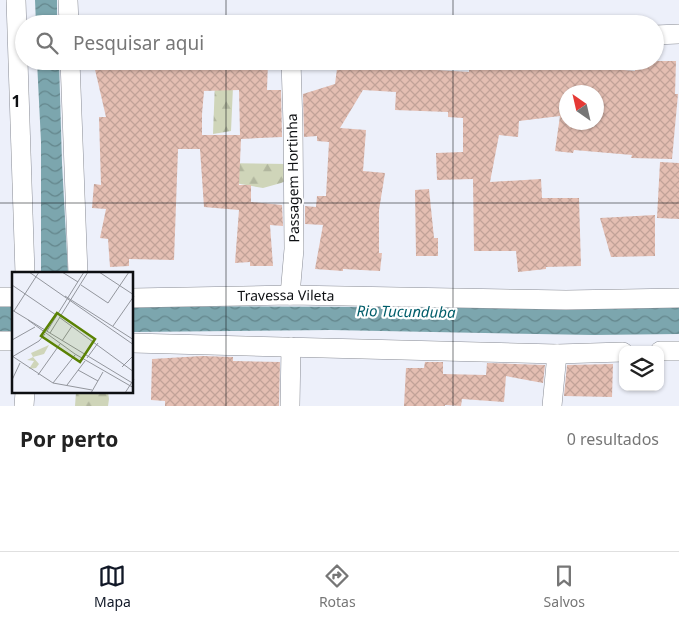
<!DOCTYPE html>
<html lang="pt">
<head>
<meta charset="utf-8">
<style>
	body { margin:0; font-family:"Noto Sans",sans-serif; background:#f6f6f6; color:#222 }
	.controls { position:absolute; right:15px; bottom:15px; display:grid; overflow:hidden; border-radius:10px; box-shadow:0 1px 4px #0004 }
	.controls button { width:45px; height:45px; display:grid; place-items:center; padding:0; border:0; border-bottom:1px solid #e0e0e0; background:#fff; color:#222; font:25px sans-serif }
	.compass { position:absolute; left:559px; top:85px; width:45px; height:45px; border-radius:50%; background:#fff; box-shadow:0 1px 4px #0004; rotate:326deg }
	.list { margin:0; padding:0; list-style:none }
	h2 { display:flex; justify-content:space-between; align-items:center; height:65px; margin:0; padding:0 20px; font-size:21px }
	h2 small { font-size:16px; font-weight:400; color:#767676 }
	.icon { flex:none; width:28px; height:28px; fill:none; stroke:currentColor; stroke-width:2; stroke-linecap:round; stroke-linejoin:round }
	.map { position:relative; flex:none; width:679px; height:406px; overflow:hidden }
	.search { position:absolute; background:#fff; box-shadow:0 1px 4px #0004; left:15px; right:15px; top:15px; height:55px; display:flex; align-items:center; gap:12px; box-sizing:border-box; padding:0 18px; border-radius:28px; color:#767676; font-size:19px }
	.sheet { height:145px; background:#fff }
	nav { display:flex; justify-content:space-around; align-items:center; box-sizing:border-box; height:70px; border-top:1px solid #e0e0e0; background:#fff; font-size:14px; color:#767676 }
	nav a { display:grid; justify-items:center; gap:2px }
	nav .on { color:#111827 }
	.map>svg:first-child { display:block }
</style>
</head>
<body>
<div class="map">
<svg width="679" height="406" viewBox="0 0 679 406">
	<defs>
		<pattern id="forest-firs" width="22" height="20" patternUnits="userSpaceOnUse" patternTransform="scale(1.25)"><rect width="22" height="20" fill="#cfd5b9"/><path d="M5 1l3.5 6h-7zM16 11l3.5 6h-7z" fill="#b1b69e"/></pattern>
		<pattern id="water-waves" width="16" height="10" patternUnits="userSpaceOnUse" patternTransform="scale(1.25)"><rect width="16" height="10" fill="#7ca6ae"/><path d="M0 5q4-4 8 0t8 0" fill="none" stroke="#64868c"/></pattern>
		<pattern id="building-cross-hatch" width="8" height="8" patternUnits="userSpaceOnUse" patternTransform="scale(1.25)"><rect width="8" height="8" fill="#e4beb2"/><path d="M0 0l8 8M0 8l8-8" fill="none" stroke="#c2a298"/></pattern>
	</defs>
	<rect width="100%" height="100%" fill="#edf0fa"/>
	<path fill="url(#forest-firs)" d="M 215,82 L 233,87 L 231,131 L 213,134 Z
		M 216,163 L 288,164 L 288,180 L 281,183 L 263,188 L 218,180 Z
		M 76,392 L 108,392 L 109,399 L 108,406 L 75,406 Z"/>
	<path fill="url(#water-waves)" d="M 35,0 L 57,0 L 57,24 L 36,24 Z
		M 37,61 L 59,61 L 62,163 L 68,273 L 41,273 L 41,142 Z
		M 0,305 L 14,305 L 14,331 L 0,331 Z
		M 132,306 L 679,308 L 679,334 L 593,335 L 331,330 L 133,332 Z"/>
	<path fill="url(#building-cross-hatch)" fill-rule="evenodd" d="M 93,61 L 268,61 L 267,90 L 281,90 L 282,137 L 241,139 L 239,185 L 251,185 L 251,202 L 282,205 L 283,226 L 270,225 L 273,266 L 250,266 L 250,262 L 235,263 L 239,210 L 204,207 L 200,149 L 178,149 L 174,260 L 129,259 L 129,266 L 110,267 L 108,239 L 100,238 L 106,209 L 92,208 L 94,184 L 101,185 L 99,117 L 106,117 ZM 239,90 L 240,135 L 202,135 L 202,114 L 204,91 Z
		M 338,61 L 362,61 L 397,64 L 397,61 L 420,61 L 420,69 L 469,72 L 469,61 L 588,61 L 589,67 L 635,71 L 635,61 L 676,61 L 675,94 L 678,94 L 672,159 L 631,158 L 632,155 L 574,150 L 573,153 L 555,151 L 560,116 L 519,121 L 518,137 L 499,135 L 490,182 L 541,179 L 542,198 L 579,198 L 581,266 L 546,267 L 546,269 L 518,272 L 516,251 L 474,251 L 473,179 L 437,180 L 436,153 L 463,152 L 463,118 L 448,117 L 448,112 L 395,110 L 396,92 L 363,90 L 340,128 L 366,130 L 363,171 L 385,173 L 379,210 L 379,253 L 382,253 L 380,271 L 343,269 L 343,271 L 315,269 L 323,225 L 305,224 L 305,206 L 316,207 L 317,196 L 326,196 L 329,142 L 317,141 L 317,136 L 304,137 L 303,94 L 335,84 ZM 566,92 L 596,92 L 596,122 L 566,122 Z
		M 660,162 L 679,163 L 679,219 L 657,218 Z
		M 429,189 L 434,238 L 438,238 L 438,256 L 416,256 L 415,190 Z
		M 655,215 L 655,256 L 611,257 L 600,218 Z
		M 202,356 L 233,357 L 233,361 L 280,362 L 279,406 L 165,406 L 165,401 L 151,400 L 152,359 Z
		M 425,362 L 443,362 L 443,374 L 486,375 L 487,363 L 545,365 L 543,383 L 506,376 L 504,402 L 462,399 L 461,406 L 445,405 L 445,406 L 404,406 L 406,368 L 424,368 Z
		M 613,364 L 612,397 L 564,396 L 567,365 Z"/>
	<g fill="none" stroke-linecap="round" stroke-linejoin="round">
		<defs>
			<g id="minor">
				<path d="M 16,0 L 25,274"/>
				<path d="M 68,0 L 69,24"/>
				<path d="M 655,35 L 679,34"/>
				<path d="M 70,61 L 78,274"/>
				<path d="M 290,295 L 294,249 L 293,125 L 291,61"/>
				<path d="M 0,297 L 14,297"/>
				<path id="s1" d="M 132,298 L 290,295 L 566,300 L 679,298"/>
				<path d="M 0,341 L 14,341"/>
				<path d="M 132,343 L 557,354 L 623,352"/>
				<path d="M 660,351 L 679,351"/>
				<path d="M 24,406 L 25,392"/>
				<path d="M 290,406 L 291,347"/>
				<path d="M 552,406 L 557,354"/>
			</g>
		</defs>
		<use href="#minor" stroke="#898c95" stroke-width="20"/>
		<use href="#minor" stroke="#fff" stroke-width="19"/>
	</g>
	<path fill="none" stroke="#0d0f12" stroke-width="1" stroke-opacity="0.55" d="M 226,0 L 226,24M 453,0 L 453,24M 226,61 L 226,406M 453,61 L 453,406M 0,203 L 679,203"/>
	<g text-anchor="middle" stroke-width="4.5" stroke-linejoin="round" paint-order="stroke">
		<g font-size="14" fill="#0d0f12" stroke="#fff">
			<text transform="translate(293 178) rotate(-91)" y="5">Passagem Hortinha</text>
			<text dy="5" stroke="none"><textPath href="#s1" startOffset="154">Travessa Vileta</textPath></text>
		</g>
		<g font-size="15" font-style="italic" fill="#005d6a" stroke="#fff">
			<text transform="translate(406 312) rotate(1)" y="5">Rio Tucunduba</text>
		</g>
	</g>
	<g transform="translate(12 272)">
		<rect width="121" height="121" fill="#edf0fa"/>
		<path d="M 37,73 L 32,82 L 21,85 L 27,92 L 24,96 L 17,97 L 22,89 L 15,88 L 21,85 L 19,81 Z" fill="#cfd5b9"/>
		<path fill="none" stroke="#93969d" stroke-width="1" d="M 17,0 L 122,73M 50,0 L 66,10M 87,0 L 122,23M 0,13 L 44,43M 69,13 L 96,31 L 117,0M 53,24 L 122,68M 0,38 L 122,112M 2,39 L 27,0M 47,45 L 122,100M 16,48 L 63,82 L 122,116M 101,54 L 122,24M 35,59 L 72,0M 38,61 L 76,0M 0,68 L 23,55M 50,69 L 60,54M 0,84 L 41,111 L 80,118M 0,85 L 27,69 L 33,62M 75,86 L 86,71M 110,95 L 122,83M 66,98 L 86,109M 26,103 L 48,72M 0,108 L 8,91M 41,111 L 63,83M 55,113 L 73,89M 79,121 L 91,100M 113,121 L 122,107"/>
		<path fill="#5a8203" fill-opacity="0.15" stroke="#5a8203" stroke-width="2.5" d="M 45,41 L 83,67 L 68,90 L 29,64 Z"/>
		<rect width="121" height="121" fill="none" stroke="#0d0f12" stroke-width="2.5"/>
	</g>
	<g font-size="16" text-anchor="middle" font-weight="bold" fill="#0d0f12" stroke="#fff" stroke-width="4.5" stroke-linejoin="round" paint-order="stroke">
		<text x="16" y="107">1</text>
	</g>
</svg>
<div class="controls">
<button><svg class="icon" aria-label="layers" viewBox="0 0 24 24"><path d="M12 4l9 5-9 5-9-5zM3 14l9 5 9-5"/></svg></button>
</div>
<svg class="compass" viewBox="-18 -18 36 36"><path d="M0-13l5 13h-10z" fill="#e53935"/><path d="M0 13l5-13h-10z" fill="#767676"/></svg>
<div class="search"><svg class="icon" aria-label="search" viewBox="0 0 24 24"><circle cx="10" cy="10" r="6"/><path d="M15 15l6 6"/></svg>Pesquisar aqui</div>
</div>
<section class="sheet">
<h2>Por perto<small>0 resultados</small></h2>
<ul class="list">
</ul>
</section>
<nav>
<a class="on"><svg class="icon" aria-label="map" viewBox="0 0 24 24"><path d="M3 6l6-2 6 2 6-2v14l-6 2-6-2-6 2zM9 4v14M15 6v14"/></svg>Mapa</a>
<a><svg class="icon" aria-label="directions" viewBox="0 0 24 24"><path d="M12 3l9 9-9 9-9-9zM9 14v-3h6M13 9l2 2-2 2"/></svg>Rotas</a>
<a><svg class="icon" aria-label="saved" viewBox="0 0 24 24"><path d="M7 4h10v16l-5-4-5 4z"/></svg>Salvos</a>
</nav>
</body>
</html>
